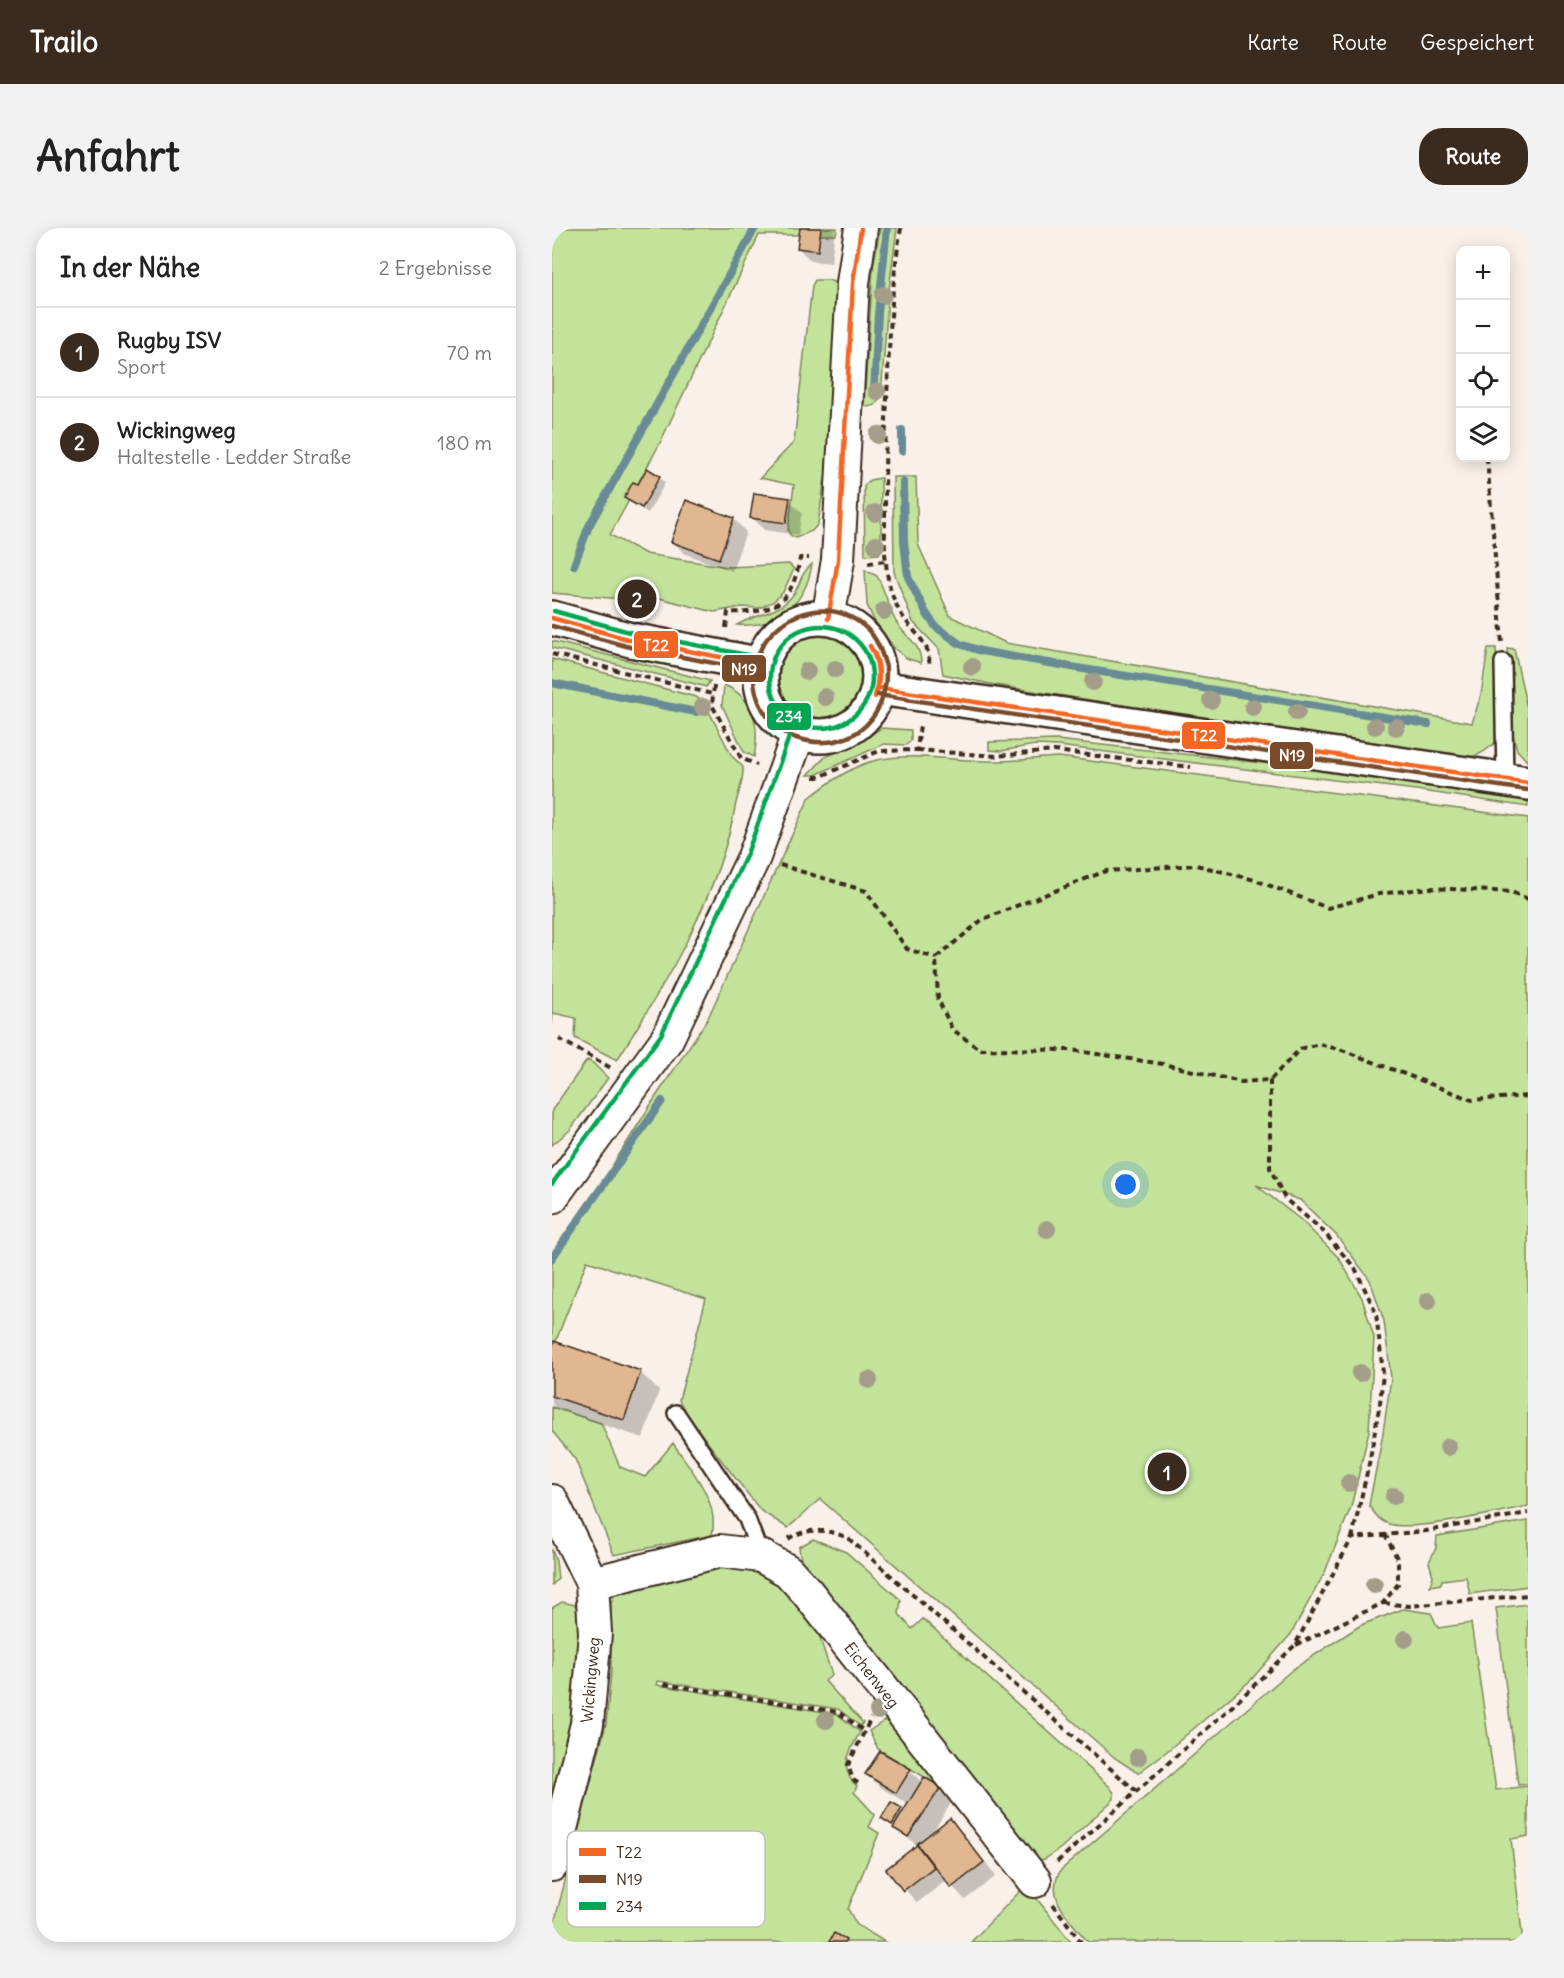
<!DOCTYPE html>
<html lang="de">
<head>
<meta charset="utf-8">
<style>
	body { margin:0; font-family:Delius,sans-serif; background:#f2f2f2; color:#222 }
	.controls { position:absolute; right:18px; top:18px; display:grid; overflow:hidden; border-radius:12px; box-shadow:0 3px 15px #0003 }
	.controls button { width:54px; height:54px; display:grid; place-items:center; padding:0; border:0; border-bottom:2px solid #e0e0e0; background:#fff; color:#222; font:30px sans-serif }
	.you { position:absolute; left:574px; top:957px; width:21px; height:21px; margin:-15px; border:4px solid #fff; border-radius:50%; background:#1a73e8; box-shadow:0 0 0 9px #1a73e833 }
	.badge { display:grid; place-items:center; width:39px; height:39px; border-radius:50%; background:#3b2a1e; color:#fff; font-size:20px; font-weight:700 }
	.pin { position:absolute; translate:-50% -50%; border:3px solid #fff; box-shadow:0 2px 6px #0006 }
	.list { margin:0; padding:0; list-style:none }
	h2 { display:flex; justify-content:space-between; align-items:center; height:78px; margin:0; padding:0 24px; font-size:26px }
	h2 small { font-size:20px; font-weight:400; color:#767676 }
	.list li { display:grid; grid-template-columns:39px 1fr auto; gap:18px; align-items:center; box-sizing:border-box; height:90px; padding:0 24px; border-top:2px solid #e0e0e0 }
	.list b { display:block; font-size:22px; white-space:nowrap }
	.list p { margin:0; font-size:20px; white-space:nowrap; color:#767676 }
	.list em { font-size:20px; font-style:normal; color:#767676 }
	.icon { flex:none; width:33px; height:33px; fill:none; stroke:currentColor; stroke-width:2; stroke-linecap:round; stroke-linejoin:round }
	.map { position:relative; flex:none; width:976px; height:1714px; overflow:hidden; border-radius:24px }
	header { display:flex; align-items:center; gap:36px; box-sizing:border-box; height:84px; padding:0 30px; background:#3b2a1e; color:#fff }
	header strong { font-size:28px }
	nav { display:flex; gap:33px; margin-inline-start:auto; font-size:21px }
	.intro { display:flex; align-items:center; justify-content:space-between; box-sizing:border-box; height:144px; padding:0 36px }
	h1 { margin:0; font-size:42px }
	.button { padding:15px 27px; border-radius:24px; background:#3b2a1e; color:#fff; font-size:21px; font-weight:700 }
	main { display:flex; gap:36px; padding:0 36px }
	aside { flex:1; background:#fff; border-radius:24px; box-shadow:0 3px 15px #0003 }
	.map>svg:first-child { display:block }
</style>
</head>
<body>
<header>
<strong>Trailo</strong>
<nav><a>Karte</a><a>Route</a><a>Gespeichert</a></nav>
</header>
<div class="intro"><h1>Anfahrt</h1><a class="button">Route</a></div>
<main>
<aside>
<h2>In der Nähe<small>2 Ergebnisse</small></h2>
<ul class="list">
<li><span class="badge">1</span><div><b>Rugby ISV</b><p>Sport</p></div><em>70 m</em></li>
<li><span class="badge">2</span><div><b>Wickingweg</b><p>Haltestelle · Ledder Straße</p></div><em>180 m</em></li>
</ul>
</aside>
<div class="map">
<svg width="976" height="1714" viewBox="0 0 976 1714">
	<rect width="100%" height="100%" fill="#f9f1e9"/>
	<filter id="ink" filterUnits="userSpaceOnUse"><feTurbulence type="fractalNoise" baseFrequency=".0167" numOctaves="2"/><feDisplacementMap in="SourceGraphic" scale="12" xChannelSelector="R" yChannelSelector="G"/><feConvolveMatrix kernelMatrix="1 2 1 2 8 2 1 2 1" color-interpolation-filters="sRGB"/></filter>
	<g filter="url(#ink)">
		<path fill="#c3e39b" stroke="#7f865c" stroke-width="1.5" d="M 0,0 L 285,0 L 284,7 L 207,7 L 107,217 L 58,307 L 94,326 L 176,339 L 237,336 L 242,341 L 231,364 L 222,373 L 208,380 L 190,379 L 162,384 L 83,364 L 81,372 L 0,365 Z
			M 328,0 L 345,0 L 336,69 L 329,169 L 323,177 L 316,179 L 312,177 L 321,40 Z
			M 263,52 L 277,52 L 283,55 L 285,68 L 279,230 L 272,256 L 266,296 L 260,303 L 244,310 L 238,307 L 236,302 L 242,257 L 208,250 L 242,214 L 260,58 Z
			M 341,249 L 364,249 L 366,316 L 398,388 L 454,415 L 920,495 L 929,467 L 936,420 L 944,420 L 946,490 L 945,513 C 927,530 921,530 897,529 L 443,457 L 391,446 L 387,421 L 361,394 L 342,344 Z
			M 329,250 L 329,322 L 327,326 L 313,327 L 312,258 L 318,252 Z
			M 260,336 C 254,376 225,400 185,397 C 203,386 226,386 240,368 C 250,356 246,348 260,336 Z
			M 313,342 L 325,348 C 333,362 336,378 343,392 C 352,409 369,414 369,435 L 354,430 L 343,421 L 322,392 L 315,377 Z
			M227 449a42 42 0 1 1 84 0a42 42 0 1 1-84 0Z
			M 0,413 L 158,453 L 154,459 L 151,458 L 0,420 Z
			M 955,420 L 962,421 L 976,485 L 976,534 L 965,522 L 961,507 Z
			M 0,431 L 144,469 L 152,474 L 180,528 L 191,539 C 192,551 187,563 184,575 C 167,668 115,753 65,832 L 23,810 L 24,790 L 1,785 L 0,797 Z
			M 172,457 C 203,470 208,499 202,529 L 192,524 L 170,477 Z
			M 329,500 L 359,502 L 359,513 L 354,517 L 332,516 L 263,547 L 256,547 L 273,529 L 301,518 Z
			M 505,512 L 773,542 L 976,572 L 976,579 L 864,562 L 506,518 L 483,517 L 449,523 L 437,522 L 437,514 Z
			M 507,529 L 976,590 L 976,1278 C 946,1284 862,1304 837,1296 C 827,1293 822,1285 817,1277 L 830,1211 L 839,1150 L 832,1093 L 818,1052 L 785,1008 L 748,972 L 704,957 L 749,992 L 787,1030 L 810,1070 L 822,1109 L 817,1203 L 799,1279 L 773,1344 L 739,1406 L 699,1452 L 614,1524 L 586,1545 L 563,1530 L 268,1271 L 236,1300 L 209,1283 L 135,1188 L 127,1172 L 154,1071 L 35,1033 L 0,1123 L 0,1034 L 101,873 L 155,792 L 257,570 C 275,556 298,539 321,533 C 356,524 397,532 433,533 C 457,534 483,530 507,529 Z
			M 35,832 L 41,835 L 56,850 L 18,902 L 0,917 L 0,882 Z
			M 0,1179 L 49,1195 L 68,1239 L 93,1249 L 121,1215 C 138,1241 168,1273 160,1307 L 62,1327 L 23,1231 L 0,1203 Z
			M 976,1293 L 976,1358 L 918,1366 L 914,1349 L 890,1352 L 889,1356 L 878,1358 L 881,1348 L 877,1334 L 884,1320 L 885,1308 Z
			M 261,1311 L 294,1324 L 349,1372 L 347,1386 L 360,1401 L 371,1391 L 558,1559 L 562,1565 L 562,1571 L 509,1620 L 493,1631 L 480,1633 L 470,1625 L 249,1332 L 247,1319 Z
			M 0,1321 L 4,1333 L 6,1351 L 0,1357 Z
			M 177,1334 L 226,1350 L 264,1398 L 280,1447 L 273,1453 L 311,1495 L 308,1498 L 286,1481 L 106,1453 L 105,1457 L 285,1486 L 308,1504 C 298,1523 285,1540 305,1558 L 302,1564 L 323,1587 L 317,1599 L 327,1605 L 296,1681 L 305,1697 L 333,1714 L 0,1714 L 0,1703 L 54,1496 L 59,1445 L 59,1375 L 62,1368 L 69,1363 Z
			M 10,1374 L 24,1377 C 34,1446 16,1503 0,1569 L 0,1380 Z
			M 976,1376 L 976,1556 L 966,1557 L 944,1380 Z
			M 851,1381 L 879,1385 L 886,1400 L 919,1395 L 944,1562 L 976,1558 L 976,1608 L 959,1611 L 971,1714 L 536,1714 C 519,1693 491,1669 509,1642 L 741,1441 L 809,1397 Z
			M 344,1485 L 391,1548 L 384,1556 L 326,1521 L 317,1503 Z
			M 474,1657 L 519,1714 L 419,1714 Z"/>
		<path fill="#0003" d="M 249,0 L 283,0 L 279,35 L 259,33 L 246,20 Z
			M 107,249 L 113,255 L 96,285 L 80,276 L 74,270 L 86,259 Z
			M 237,272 L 250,285 L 246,307 L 212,302 L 200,289 Z
			M 182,291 L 194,304 L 180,343 L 133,326 L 120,313 Z
			M 0,1124 L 88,1144 L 107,1163 L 91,1210 L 6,1182 L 0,1176 Z
			M 358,1542 L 370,1555 L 388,1560 L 401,1572 L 378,1608 L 398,1592 L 411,1605 L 444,1648 L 413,1672 L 395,1652 L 365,1675 L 336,1642 L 366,1618 L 331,1590 L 349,1582 L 352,1585 L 357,1577 L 328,1559 L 315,1546 Z"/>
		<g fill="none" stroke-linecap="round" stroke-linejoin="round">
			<path stroke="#678b96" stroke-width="8" d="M 322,165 L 326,86 L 335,0
				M 350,223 L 350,202
				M 351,254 L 352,313 L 356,349 L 374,385 L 384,399 L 408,416 L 429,423 L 531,441 L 876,496
				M 22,337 L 37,298 L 203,0
				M 0,455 L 144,484
				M 0,1030 L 110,873"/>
		</g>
		<path fill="#e0b791" stroke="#3b2a1e" stroke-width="1.5" d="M 248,0 L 269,0 L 266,23 L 245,20 Z
			M 95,240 L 108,248 L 90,280 L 72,270 L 81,254 L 86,256 Z
			M 202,265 L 238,270 L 234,295 L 198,290 Z
			M 134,272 L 182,290 L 167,331 L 119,314 Z
			M 2,1113 L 89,1143 L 72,1192 L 0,1168 L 0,1120 Z
			M 328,1523 L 359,1541 L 344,1565 L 313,1546 Z
			M 372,1549 L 389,1559 L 356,1609 L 341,1600 Z
			M 339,1574 L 350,1580 L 340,1597 L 329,1590 Z
			M 398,1590 L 432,1634 L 399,1660 L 365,1616 Z
			M 365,1617 L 382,1639 L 351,1663 L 334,1641 Z
			M 282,1705 L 294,1712 L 293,1714 L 277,1714 Z"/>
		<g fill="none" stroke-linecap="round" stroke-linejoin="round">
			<defs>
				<path id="service" d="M 951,434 L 953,552
					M 124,1185 L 195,1291 L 209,1328"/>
				<path id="minor" d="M 276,391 L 286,332 L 301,55 L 309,0
					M 0,969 L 115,811 L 202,629 L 247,504
					M 0,1273 L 40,1355 L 43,1405 L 35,1496 L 0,1637
					M 40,1355 L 168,1323 L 209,1328 L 236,1343 L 255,1364 L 483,1653"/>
				<path id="secondary" d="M 0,390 L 79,412 L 210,437
					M209 449a59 59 0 1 1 118 0a59 59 0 1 1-118 0Z
					M 327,460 L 976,555"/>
			</defs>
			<use href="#service" stroke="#3b2a1e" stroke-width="20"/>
			<use href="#minor" stroke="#3b2a1e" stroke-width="36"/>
			<use href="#secondary" stroke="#3b2a1e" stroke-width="38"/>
			<path stroke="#3b2a1e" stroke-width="4" stroke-dasharray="6 4.5" stroke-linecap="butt" d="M 349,0 C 338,63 337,128 334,192 C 333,225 333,259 333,293 C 333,306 332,320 334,334 C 335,350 339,368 347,382 C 356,401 380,414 377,436
				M 935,230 L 950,415
				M 316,335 L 334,333
				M 174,400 L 176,384 C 220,386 240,377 248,330 L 257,330
				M 0,426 L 160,466
				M 162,458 L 160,477 L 189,530 L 205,537
				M 365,522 L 444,528 L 502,523 L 639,539
				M 262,549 L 267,549 L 327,523 L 365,522 L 368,497
				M 228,637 L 314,663 L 355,721 L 384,730
				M 976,671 L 959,664 L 878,660 L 827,666 L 776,680 L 703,652 L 644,637 L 554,643 L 431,691 L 384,730 L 386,771 L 400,801 L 427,821 L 519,822 L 611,836 L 689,854 L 718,852 L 748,821 L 767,816 L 790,822 L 920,872 L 976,868
				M 7,811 L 59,840
				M 718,852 L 718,940 L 733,971 L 769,1001 L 803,1040 L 824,1085 L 831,1145 L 828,1175 L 817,1236 L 800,1310
				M 236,1311 C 255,1299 276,1301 296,1310 L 584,1563
				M 832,1375 L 857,1378 L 976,1367
				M 744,1417 L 831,1375 L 846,1356 L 846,1332 L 833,1306
				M 112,1456 L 286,1484 L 312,1503
				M 306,1555 L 301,1552 L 296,1537 L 319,1490
				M 505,1634 L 686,1473 L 743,1417 L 800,1310 L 874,1303 L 976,1285
				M 501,1676 L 529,1714"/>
			<use href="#service" stroke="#fff" stroke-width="15"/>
			<use href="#minor" stroke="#fff" stroke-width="32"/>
			<use href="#secondary" stroke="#fff" stroke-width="33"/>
			<defs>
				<path id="bus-1" d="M 0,390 L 79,412 L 210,437
					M 276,391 L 286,332 L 301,55 L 309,0
					M 318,418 C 329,433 329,452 323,469
					M 318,418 C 328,435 327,450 323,469
					M 327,460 L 976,555"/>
				<path id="bus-2" d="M 0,398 L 78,419 L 209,444
					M 334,439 C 330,425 325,409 313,399 C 259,351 174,416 211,482 C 218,494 228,504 241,509 C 293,527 336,496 334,441
					M 326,467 L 975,562"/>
				<path id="bus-3" d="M 2,383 L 81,405 L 211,430
					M218 449a51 51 0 1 1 102 0a51 51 0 1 1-102 0Z
					M 0,956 L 109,807 L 195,626 L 240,501"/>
			</defs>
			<use href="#bus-1" stroke="#fff" stroke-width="9"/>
			<use href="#bus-2" stroke="#fff" stroke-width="9"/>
			<use href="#bus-3" stroke="#fff" stroke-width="9"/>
			<use href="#bus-1" stroke="#f26522" stroke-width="4.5"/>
			<use href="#bus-2" stroke="#7a4b2a" stroke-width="4.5"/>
			<use href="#bus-3" stroke="#00a651" stroke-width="4.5"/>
		</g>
		<g fill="#a39d8a">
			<circle cx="331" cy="67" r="9"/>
			<circle cx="325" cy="163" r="9"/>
			<circle cx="326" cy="207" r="9"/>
			<circle cx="323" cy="285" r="9"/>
			<circle cx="324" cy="317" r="9"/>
			<circle cx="332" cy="383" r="9"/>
			<circle cx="420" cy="439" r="9"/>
			<circle cx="283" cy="441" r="9"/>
			<circle cx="255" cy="443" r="9"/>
			<circle cx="541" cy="454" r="9"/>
			<circle cx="273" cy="469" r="9"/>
			<circle cx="659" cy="472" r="9"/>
			<circle cx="151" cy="479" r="9"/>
			<circle cx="701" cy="479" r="9"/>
			<circle cx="745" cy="484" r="9"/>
			<circle cx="823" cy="498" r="9"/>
			<circle cx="844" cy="499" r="9"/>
			<circle cx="495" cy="1001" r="9"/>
			<circle cx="876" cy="1073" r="9"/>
			<circle cx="808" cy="1145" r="9"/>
			<circle cx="317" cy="1152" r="9"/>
			<circle cx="896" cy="1219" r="9"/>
			<circle cx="797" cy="1255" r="9"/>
			<circle cx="842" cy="1268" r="9"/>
			<circle cx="822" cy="1357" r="9"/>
			<circle cx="853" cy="1411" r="9"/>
			<circle cx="326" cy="1483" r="9"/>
			<circle cx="274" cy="1492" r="9"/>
			<circle cx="586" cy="1529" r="9"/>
		</g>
	</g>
	<g text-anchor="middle" stroke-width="4.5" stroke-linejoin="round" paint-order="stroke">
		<g font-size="16" fill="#3b2a1e" stroke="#fff">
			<text transform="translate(320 1447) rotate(52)" y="6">Eichenweg</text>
			<text transform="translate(38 1452) rotate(-85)" y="6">Wickingweg</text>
		</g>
	</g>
	<rect x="15" y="1603" width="198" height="96" rx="9" fill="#fff" stroke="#c4bfbc" stroke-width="1.5"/>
	<rect x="27" y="1620" width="27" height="8" fill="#f26522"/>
	<rect x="27" y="1647" width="27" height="8" fill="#7a4b2a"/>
	<rect x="27" y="1674" width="27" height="8" fill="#00a651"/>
	<g font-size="16" fill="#3b2a1e">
		<text x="64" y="1630">T22</text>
		<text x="64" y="1657">N19</text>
		<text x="64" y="1684">234</text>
	</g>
	<g stroke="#fff" stroke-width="2">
		<rect x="81" y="402" width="46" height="29" rx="6" fill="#f26522"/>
		<rect x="169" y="426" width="46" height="29" rx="6" fill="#7a4b2a"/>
		<rect x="214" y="474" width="46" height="29" rx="6" fill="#00a651"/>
		<rect x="629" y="493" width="45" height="29" rx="6" fill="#f26522"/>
		<rect x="717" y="513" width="45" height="29" rx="6" fill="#7a4b2a"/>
	</g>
	<g font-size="16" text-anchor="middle" font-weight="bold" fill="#fff">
		<text x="104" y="423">T22</text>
		<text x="192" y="447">N19</text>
		<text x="237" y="494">234</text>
		<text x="652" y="513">T22</text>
		<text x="740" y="533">N19</text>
	</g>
</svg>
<div class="controls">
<button>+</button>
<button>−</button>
<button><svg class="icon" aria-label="locate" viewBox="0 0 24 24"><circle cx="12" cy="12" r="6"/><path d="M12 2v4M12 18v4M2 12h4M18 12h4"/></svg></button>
<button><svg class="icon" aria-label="layers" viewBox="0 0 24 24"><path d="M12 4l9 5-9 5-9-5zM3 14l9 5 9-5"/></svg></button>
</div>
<div class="you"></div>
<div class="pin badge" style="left:615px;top:1244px">1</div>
<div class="pin badge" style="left:85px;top:371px">2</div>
</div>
</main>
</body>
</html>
